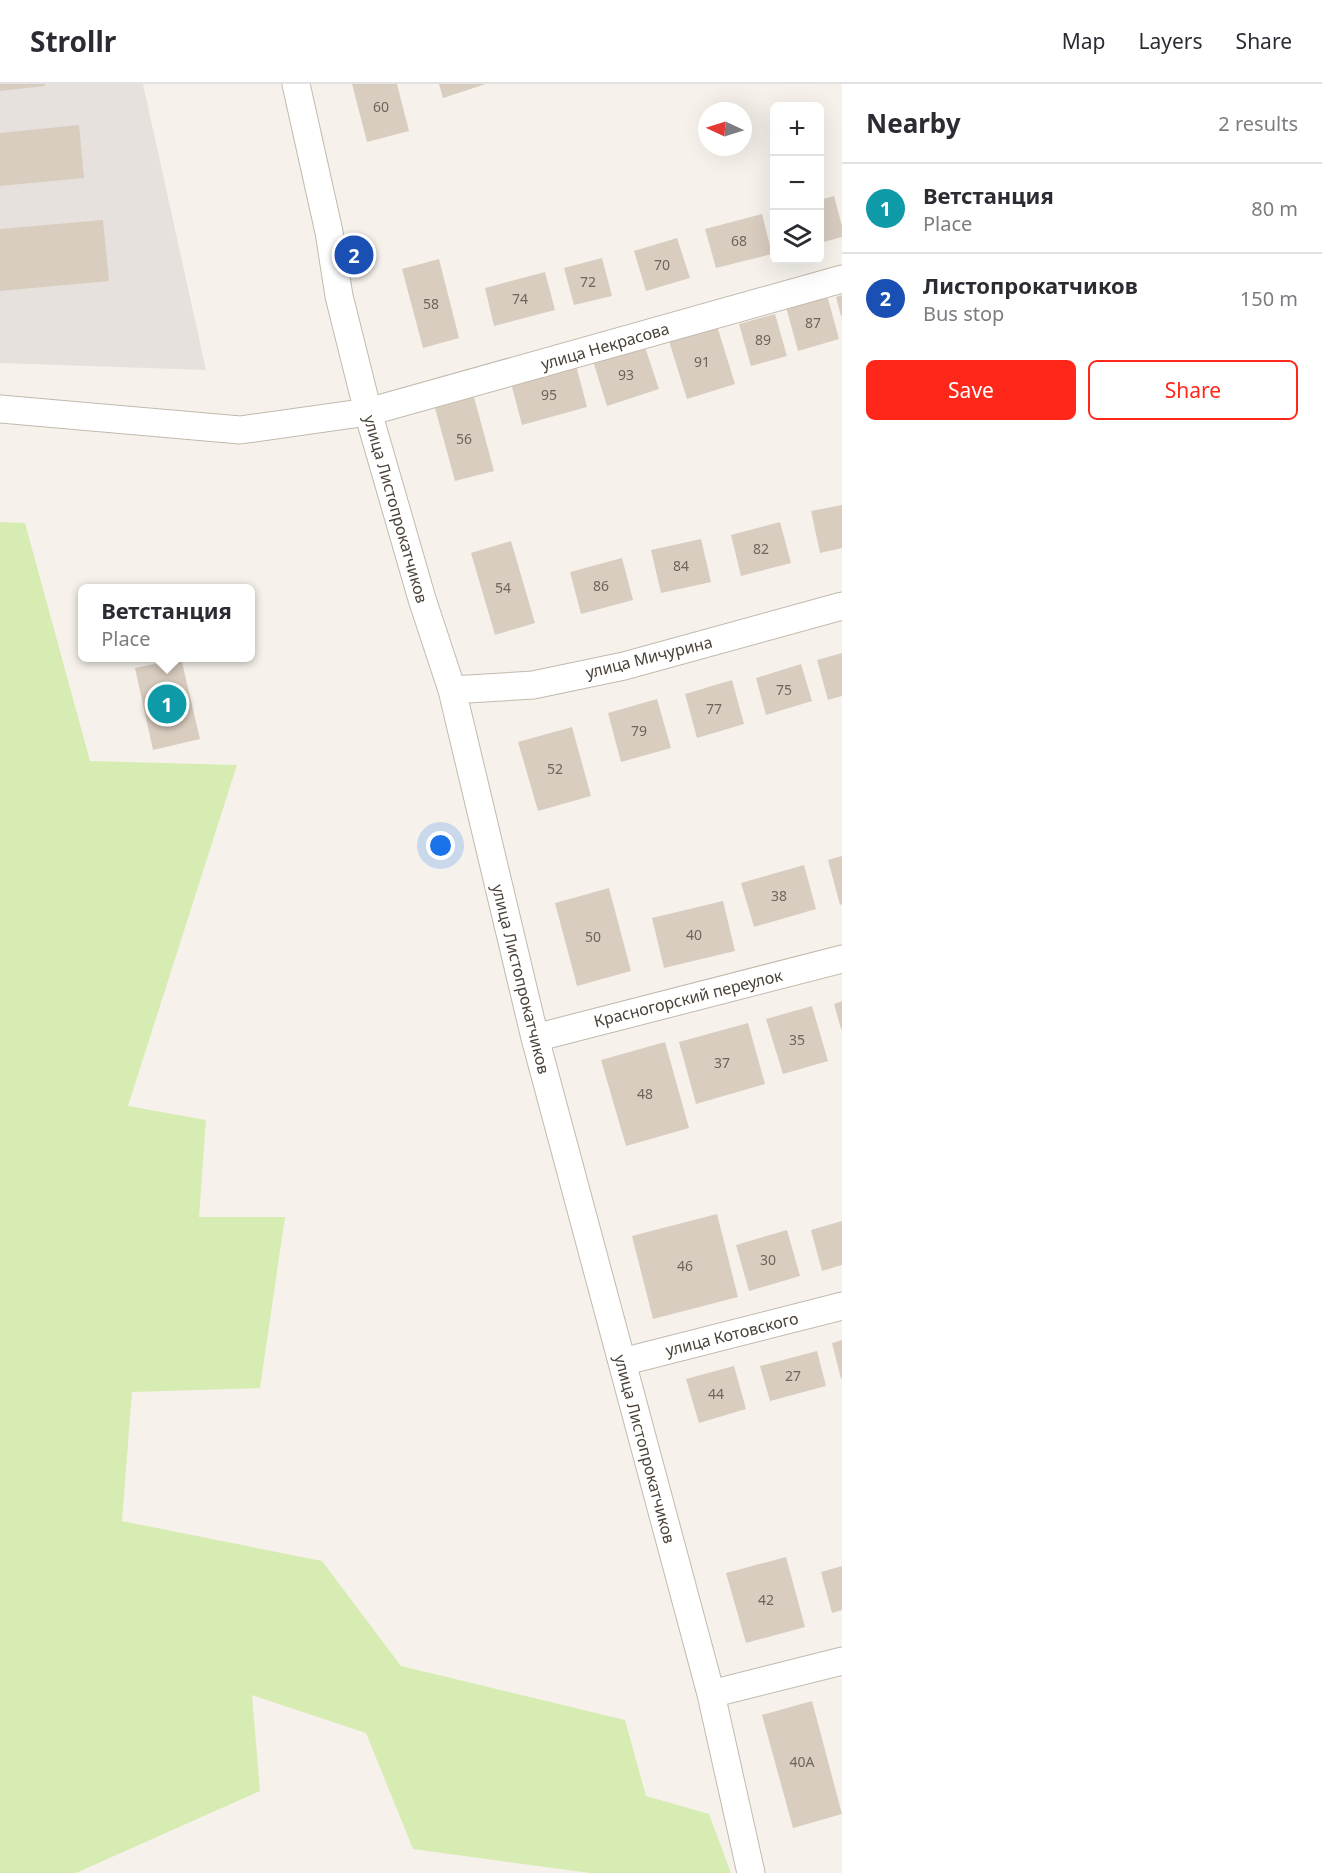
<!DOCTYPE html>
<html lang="en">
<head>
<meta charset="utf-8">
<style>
	body { margin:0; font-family:"Noto Sans",sans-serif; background:#f7f7f7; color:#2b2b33 }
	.controls { position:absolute; right:18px; top:18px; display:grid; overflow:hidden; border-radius:9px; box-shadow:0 6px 24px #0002 }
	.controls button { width:54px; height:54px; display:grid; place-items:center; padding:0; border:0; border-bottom:2px solid #e1e1e2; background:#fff; color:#2b2b33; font:30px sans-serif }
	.compass { position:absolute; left:698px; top:18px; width:54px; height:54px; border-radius:50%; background:#fff; box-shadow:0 6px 24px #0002; rotate:274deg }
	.you { position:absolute; left:441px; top:762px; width:21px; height:21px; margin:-15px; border:4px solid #fff; border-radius:50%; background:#1a73e8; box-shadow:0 0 0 9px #1a73e833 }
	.badge { display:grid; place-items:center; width:39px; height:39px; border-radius:50%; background:#ff2719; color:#fff; font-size:20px; font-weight:700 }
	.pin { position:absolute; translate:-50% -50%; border:3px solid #fff; box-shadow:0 2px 6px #0006 }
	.popup { position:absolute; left:78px; top:500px; width:177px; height:78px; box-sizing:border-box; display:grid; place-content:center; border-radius:9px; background:#fff; filter:drop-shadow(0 2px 4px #0005); font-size:20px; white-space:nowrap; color:#7c7c81 }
	.popup b { font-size:22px; color:#2b2b33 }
	.popup::after { content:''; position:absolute; left:50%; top:100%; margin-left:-12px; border:12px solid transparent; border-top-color:#fff }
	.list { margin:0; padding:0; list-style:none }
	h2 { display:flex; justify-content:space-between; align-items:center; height:78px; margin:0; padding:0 24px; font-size:26px }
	h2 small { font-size:20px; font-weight:400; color:#7c7c81 }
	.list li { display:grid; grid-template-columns:39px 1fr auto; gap:18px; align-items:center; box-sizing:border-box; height:90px; padding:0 24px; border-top:2px solid #e1e1e2 }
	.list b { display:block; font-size:22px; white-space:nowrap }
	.list p { margin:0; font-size:20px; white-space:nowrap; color:#7c7c81 }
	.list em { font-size:20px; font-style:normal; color:#7c7c81 }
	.actions { display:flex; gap:12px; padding:18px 24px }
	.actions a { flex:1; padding:14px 0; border:2px solid #ff2719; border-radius:9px; text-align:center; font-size:21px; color:#ff2719 }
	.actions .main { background:#ff2719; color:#fff }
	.icon { flex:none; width:33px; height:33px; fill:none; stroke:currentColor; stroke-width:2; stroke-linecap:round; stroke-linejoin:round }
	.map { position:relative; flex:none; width:842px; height:1789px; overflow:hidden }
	header { display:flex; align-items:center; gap:36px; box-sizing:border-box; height:84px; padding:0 30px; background:#fff; border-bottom:2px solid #e1e1e2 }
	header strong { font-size:28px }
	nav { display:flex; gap:33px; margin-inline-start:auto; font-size:21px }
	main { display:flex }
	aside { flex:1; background:#fff }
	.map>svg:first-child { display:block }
</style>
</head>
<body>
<header>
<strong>Strollr</strong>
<nav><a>Map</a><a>Layers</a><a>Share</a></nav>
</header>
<main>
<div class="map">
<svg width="842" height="1789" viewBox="0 0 842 1789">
	<rect width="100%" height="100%" fill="#f6f2eb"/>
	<path fill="#e6e1dc" d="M 0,0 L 143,0 L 206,286 L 0,279 Z"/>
	<path fill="#d7ecb3" d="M 0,438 L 25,439 L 90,677 L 237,681 L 128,1022 L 206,1036 L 199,1133 L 285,1133 L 260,1304 L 132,1308 L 122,1437 L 322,1477 L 401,1582 L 625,1636 L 646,1712 L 709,1730 L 731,1789 L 590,1789 L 413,1765 L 366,1649 L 252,1611 L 260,1707 L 76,1789 L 0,1789 Z"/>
	<path fill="#d9cdc0" d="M 0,0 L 45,0 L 45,2 L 0,7 Z
		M 352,0 L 397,0 L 409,47 L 367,58 Z
		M 439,0 L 486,0 L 443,14 Z
		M 79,41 L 84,94 L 0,102 L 0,49 Z
		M 834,112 L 842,142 L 842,153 L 820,159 L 820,116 Z
		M 762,130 L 772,170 L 716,184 L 705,145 Z
		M 103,136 L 109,197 L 0,207 L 0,145 Z
		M 677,154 L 690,194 L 646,207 L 634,167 Z
		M 602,174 L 612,212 L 574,221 L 564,184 Z
		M 439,175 L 459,254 L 423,264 L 402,185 Z
		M 545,188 L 555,226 L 494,242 L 485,204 Z
		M 827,211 L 839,255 L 798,267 L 786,223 Z
		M 842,211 L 842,232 L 841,232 L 836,213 Z
		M 775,230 L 787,272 L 751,282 L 739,240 Z
		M 717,242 L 735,300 L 687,315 L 669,257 Z
		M 644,260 L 659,305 L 607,322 L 593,277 Z
		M 576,281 L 587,323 L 522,341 L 511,299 Z
		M 474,313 L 494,387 L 455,397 L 435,324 Z
		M 842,421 L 842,464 L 820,469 L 811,427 Z
		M 780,438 L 791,479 L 741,492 L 731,451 Z
		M 701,455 L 711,498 L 661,509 L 651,466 Z
		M 511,457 L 535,539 L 495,551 L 471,469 Z
		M 622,474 L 633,516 L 581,530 L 570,488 Z
		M 842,569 L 842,612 L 828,616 L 817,576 Z
		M 181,574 L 200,655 L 153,666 L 135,584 Z
		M 801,580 L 812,617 L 766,631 L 756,594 Z
		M 732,596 L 744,640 L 697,654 L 685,610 Z
		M 657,615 L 671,664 L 621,678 L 608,629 Z
		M 572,643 L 591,712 L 538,727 L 518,658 Z
		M 842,772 L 842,820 L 840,821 L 828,776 Z
		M 804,781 L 816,825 L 754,843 L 741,799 Z
		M 609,804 L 631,887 L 577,902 L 555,819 Z
		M 723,817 L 735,867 L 664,884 L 652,834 Z
		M 842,917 L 842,945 L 841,945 L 834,920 Z
		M 812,922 L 828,977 L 783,990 L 766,935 Z
		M 748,939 L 765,1000 L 696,1020 L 679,958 Z
		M 665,958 L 689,1044 L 626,1062 L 601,976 Z
		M 717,1130 L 738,1213 L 653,1235 L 632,1152 Z
		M 842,1137 L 842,1181 L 822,1187 L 811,1146 Z
		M 787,1146 L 800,1192 L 749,1207 L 736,1161 Z
		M 842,1256 L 842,1294 L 841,1295 L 832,1259 Z
		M 817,1267 L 826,1302 L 770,1317 L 760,1282 Z
		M 734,1282 L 746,1325 L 699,1339 L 686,1295 Z
		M 786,1473 L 805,1543 L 746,1559 L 726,1489 Z
		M 842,1482 L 842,1526 L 832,1529 L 821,1488 Z
		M 812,1617 L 842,1730 L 793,1744 L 762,1631 Z"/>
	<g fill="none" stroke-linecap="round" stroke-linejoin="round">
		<defs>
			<path id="street" d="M 296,0 L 329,148 L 339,212 L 368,328 L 422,515 L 452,606 L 535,954 L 711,1610 L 751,1789
				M 0,325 L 240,346 L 368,328 L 842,195
				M 452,606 L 533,601 L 624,582 L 842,522
				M 535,954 L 842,875
				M 622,1278 L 842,1222
				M 711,1610 L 842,1577"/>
		</defs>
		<use href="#street" stroke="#c2b9ad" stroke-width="29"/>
		<use href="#street" stroke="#fff" stroke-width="27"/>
	</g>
	<g text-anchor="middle" stroke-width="6" stroke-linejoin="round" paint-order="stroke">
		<g font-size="14" fill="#6e655a">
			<text x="381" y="28">60</text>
			<text x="739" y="162">68</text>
			<text x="662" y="186">70</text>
			<text x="588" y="203">72</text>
			<text x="520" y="220">74</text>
			<text x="431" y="225">58</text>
			<text x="813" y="244">87</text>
			<text x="763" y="261">89</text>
			<text x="702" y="283">91</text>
			<text x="626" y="296">93</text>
			<text x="549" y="316">95</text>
			<text x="464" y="360">56</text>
			<text x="761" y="470">82</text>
			<text x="681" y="487">84</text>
			<text x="601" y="507">86</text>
			<text x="503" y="509">54</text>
			<text x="784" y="611">75</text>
			<text x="714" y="630">77</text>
			<text x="639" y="652">79</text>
			<text x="555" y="690">52</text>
			<text x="779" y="817">38</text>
			<text x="694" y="856">40</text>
			<text x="593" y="858">50</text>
			<text x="797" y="961">35</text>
			<text x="722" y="984">37</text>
			<text x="645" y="1015">48</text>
			<text x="768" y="1181">30</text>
			<text x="685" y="1187">46</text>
			<text x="793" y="1297">27</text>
			<text x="716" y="1315">44</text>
			<text x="766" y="1521">42</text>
			<text x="802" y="1683">40А</text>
		</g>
		<g font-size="16" fill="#4b4238" stroke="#fff">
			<text transform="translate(605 262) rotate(-16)" y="6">улица Некрасова</text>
			<text transform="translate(396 425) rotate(74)" y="6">улица Листопрокатчиков</text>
			<text transform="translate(649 573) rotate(-14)" y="6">улица Мичурина</text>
			<text transform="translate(521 895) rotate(76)" y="6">улица Листопрокатчиков</text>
			<text transform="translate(688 914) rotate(-14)" y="6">Красногорский переулок</text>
			<text transform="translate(732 1250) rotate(-14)" y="6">улица Котовского</text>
			<text transform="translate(645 1365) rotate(75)" y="6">улица Листопрокатчиков</text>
		</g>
	</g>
</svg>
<div class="controls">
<button>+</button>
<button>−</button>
<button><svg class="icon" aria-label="layers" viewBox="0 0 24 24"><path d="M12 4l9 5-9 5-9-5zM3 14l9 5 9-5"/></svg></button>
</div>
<svg class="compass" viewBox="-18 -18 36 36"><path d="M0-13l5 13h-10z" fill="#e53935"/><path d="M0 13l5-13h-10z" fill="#7c7c81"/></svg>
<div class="you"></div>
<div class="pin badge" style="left:167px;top:620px;background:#0f9aa8">1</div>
<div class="popup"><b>Ветстанция</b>Place</div>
<div class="pin badge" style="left:354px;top:171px;background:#1a4fb4">2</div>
</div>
<aside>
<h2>Nearby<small>2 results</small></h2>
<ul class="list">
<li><span class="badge" style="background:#0f9aa8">1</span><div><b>Ветстанция</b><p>Place</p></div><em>80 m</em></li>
<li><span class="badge" style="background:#1a4fb4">2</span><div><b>Листопрокатчиков</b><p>Bus stop</p></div><em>150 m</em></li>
</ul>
<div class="actions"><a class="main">Save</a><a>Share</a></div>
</aside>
</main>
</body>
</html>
